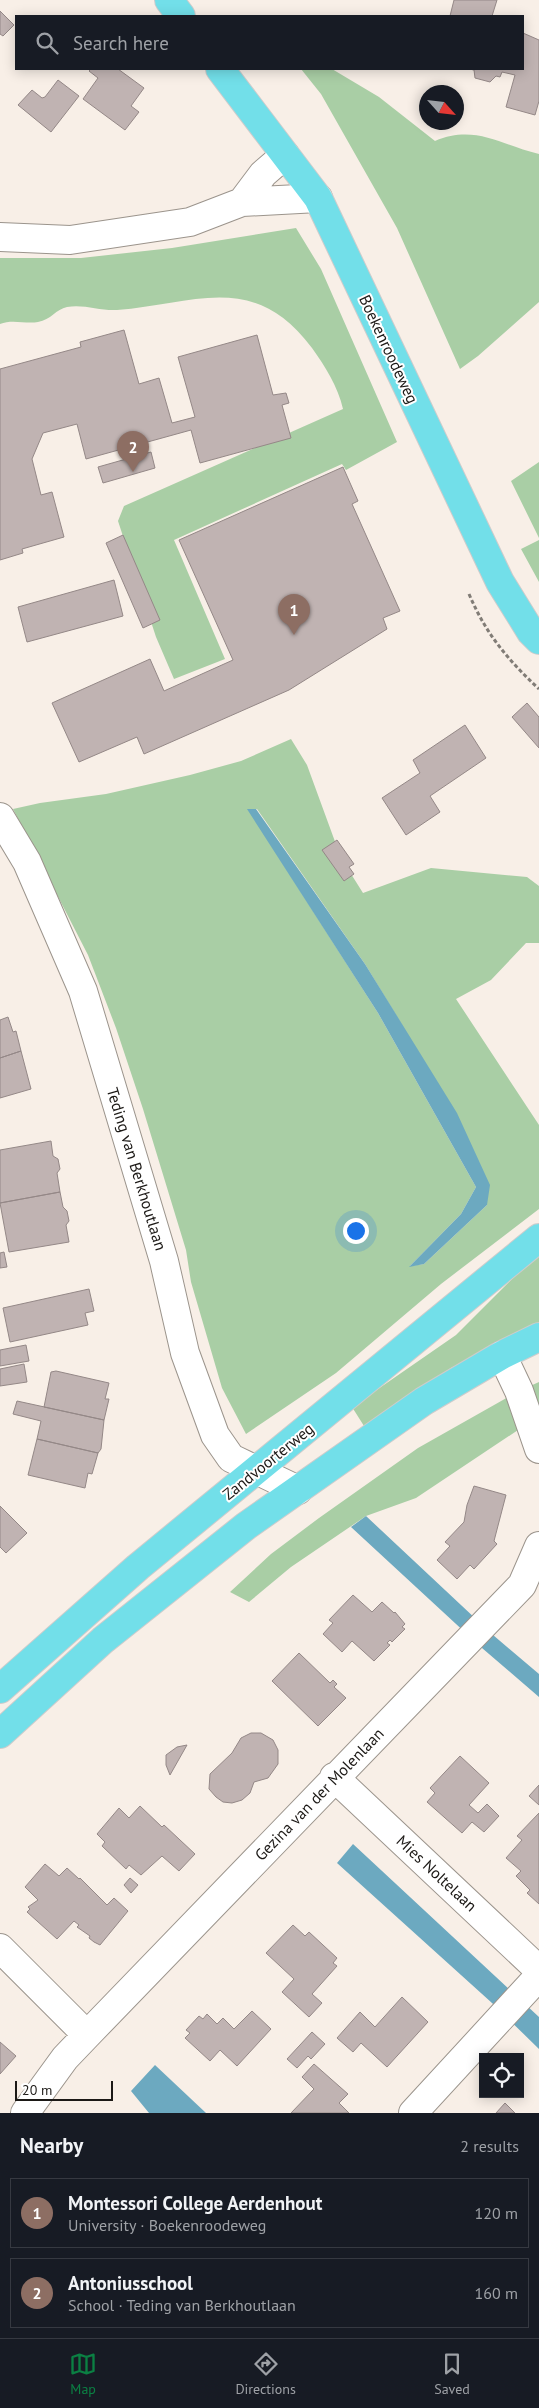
<!DOCTYPE html>
<html lang="en">
<head>
<meta charset="utf-8">
<style>
	body { margin:0; font-family:"PT Sans",sans-serif; background:#242831; color:#f1f3f6 }
	.controls { position:absolute; right:15px; bottom:15px; display:grid; overflow:hidden; border-radius:0px; box-shadow:0 2px 12px #0003 }
	.controls button { width:45px; height:45px; display:grid; place-items:center; padding:0; border:0; border-bottom:1px solid #363941; background:#171b24; color:#f1f3f6; font:25px sans-serif }
	.compass { position:absolute; left:419px; top:85px; width:45px; height:45px; border-radius:50%; background:#171b24; box-shadow:0 2px 12px #0003; rotate:117deg }
	.scale { position:absolute; left:15px; bottom:12px; width:98px; box-sizing:border-box; padding-left:5px; border:2px solid #1c1916; border-top:0; font-size:14px; line-height:18px; white-space:nowrap; color:#1c1916; -webkit-text-stroke:4px #fff; paint-order:stroke }
	.you { position:absolute; left:355px; top:1230px; width:18px; height:18px; margin:-12px; border:4px solid #fff; border-radius:50%; background:#1a73e8; box-shadow:0 0 0 8px #1a73e833 }
	.badge { display:grid; place-items:center; width:32px; height:32px; border-radius:50%; background:#0b8043; color:#fff; font-size:16px; font-weight:700 }
	.pin { position:absolute; translate:-50% -41px; filter:drop-shadow(0 1px 2px #0008) }
	.pin::after { content:''; position:absolute; top:26px; width:18px; height:15px; background:inherit; clip-path:polygon(0 0,100% 0,50% 100%) }
	.list { margin:0; padding:0; list-style:none }
	h2 { display:flex; justify-content:space-between; align-items:center; height:65px; margin:0; padding:0 20px; font-size:21px }
	h2 small { font-size:16px; font-weight:400; color:#9ea1a6 }
	.list li { display:grid; grid-template-columns:32px 1fr auto; gap:15px; align-items:center; box-sizing:border-box; height:70px; margin:0 10px 10px; padding:0 10px; border:1px solid #363941; border-radius:0px }
	.list b { display:block; font-size:19px; white-space:nowrap }
	.list p { margin:0; font-size:16px; white-space:nowrap; color:#9ea1a6 }
	.list em { font-size:16px; font-style:normal; color:#9ea1a6 }
	.icon { flex:none; width:28px; height:28px; fill:none; stroke:currentColor; stroke-width:2; stroke-linecap:round; stroke-linejoin:round }
	.map { position:relative; flex:none; width:539px; height:2113px; overflow:hidden }
	.search { position:absolute; background:#171b24; box-shadow:0 2px 12px #0003; left:15px; right:15px; top:15px; height:55px; display:flex; align-items:center; gap:12px; box-sizing:border-box; padding:0 18px; border-radius:0px; color:#9ea1a6; font-size:19px }
	.sheet { height:225px; background:#171b24 }
	nav { display:flex; justify-content:space-around; align-items:center; box-sizing:border-box; height:70px; border-top:1px solid #363941; background:#171b24; font-size:14px; color:#9ea1a6 }
	nav a { display:grid; justify-items:center; gap:2px }
	nav .on { color:#0b8043 }
	.map>svg:first-child { display:block }
</style>
</head>
<body>
<div class="map">
<svg width="539" height="2113" viewBox="0 0 539 2113">
	<rect width="100%" height="100%" fill="#f8efe7"/>
	<path fill="#a9cea5" fill-rule="evenodd" d="M 301,69 L 332,69 L 379,97 L 435,141 C 475,124 501,145 539,154 L 539,302 L 478,356 L 460,369 L 397,228 L 321,94 Z
		M 296,228 L 321,269 L 397,442 L 346,470 L 342,464 L 174,540 L 225,659 L 174,679 L 156,637 L 118,521 L 124,506 L 343,409 C 338,387 325,366 312,348 C 253,270 195,304 117,310 C 100,311 84,304 67,307 C 56,309 51,320 38,322 C 25,324 12,319 0,324 L 0,258 L 81,258 L 172,248 Z
		M 539,462 L 539,538 L 511,481 Z
		M 539,540 L 539,582 L 521,549 Z
		M 291,739 L 307,765 L 341,858 L 363,893 L 431,868 L 527,877 L 539,886 L 539,943 L 526,943 L 491,980 L 456,999 L 539,1125 L 539,1209 L 441,1284 L 336,1373 L 246,1434 L 222,1388 L 191,1282 L 186,1250 L 143,1109 L 116,1028 L 88,955 L 13,809 L 40,803 L 106,794 L 190,775 L 241,761 ZM 248,809 L 257,809 L 365,964 L 402,1025 L 487,1205 L 424,1264 L 410,1266 L 461,1214 L 476,1187 L 378,1013 Z
		M 539,1255 L 539,1325 L 451,1368 L 364,1426 L 352,1407 L 456,1335 L 526,1265 Z
		M 539,1382 L 539,1416 L 416,1498 L 366,1516 L 291,1567 L 249,1602 L 230,1592 L 271,1554 L 319,1518 L 418,1448 L 519,1391 Z"/>
	<path fill="#6ca9c0" d="M 247,809 L 256,809 L 365,964 L 457,1113 L 490,1185 L 487,1205 L 424,1264 L 409,1267 L 461,1214 L 476,1187 L 378,1013 Z
		M 366,1516 L 493,1635 L 539,1674 L 539,1697 L 482,1648 L 351,1527 Z
		M 353,1844 L 539,2017 L 539,2049 L 492,2003 L 337,1863 Z
		M 155,2065 L 206,2113 L 149,2113 L 131,2091 Z"/>
	<path fill="#c0b3b2" stroke="#948887" d="M 454,0 L 497,0 L 492,16 L 450,16 Z
		M 0,11 L 14,25 L 3,36 L 0,34 Z
		M 523,33 L 539,40 L 539,101 L 535,115 L 506,107 L 515,75 L 502,72 L 500,77 L 496,76 L 490,82 L 475,78 L 474,70 L 469,69 L 523,69 Z
		M 91,69 L 118,69 L 144,88 L 131,106 L 139,112 L 125,130 L 83,99 L 98,78 L 89,71 Z
		M 58,80 L 79,96 L 51,132 L 18,105 L 32,90 L 42,98 L 45,97 Z
		M 124,330 L 139,384 L 159,378 L 172,423 L 195,417 L 178,357 L 257,335 L 273,395 L 286,393 L 289,403 L 282,405 L 291,438 L 200,463 L 191,430 L 86,459 L 77,424 L 43,433 L 32,459 L 41,495 L 52,492 L 64,537 L 22,549 L 23,553 L 0,560 L 0,369 L 81,347 L 80,342 Z
		M 151,452 L 155,468 L 103,483 L 98,467 Z
		M 343,467 L 358,501 L 352,504 L 400,611 L 383,618 L 387,629 L 289,690 L 144,754 L 137,737 L 79,762 L 52,703 L 150,659 L 164,691 L 233,660 L 179,540 Z
		M 123,535 L 160,620 L 143,628 L 106,543 Z
		M 114,580 L 123,616 L 27,642 L 18,607 Z
		M 527,703 L 539,717 L 539,748 L 512,717 Z
		M 465,725 L 486,758 L 430,796 L 440,812 L 406,835 L 382,798 L 420,773 L 413,760 Z
		M 337,840 L 354,864 L 349,867 L 354,874 L 344,881 L 322,850 Z
		M 8,1017 L 13,1032 L 16,1031 L 21,1051 L 0,1058 L 0,1020 Z
		M 21,1051 L 31,1089 L 0,1098 L 0,1058 Z
		M 51,1141 L 53,1156 L 58,1159 L 60,1169 L 57,1173 L 60,1192 L 0,1203 L 0,1150 Z
		M 60,1192 L 63,1207 L 67,1211 L 69,1221 L 66,1225 L 69,1242 L 9,1252 L 0,1203 Z
		M 4,1252 L 7,1267 L 0,1268 L 0,1253 Z
		M 89,1289 L 94,1311 L 85,1313 L 88,1325 L 10,1342 L 3,1308 Z
		M 26,1345 L 29,1361 L 0,1366 L 0,1350 Z
		M 24,1364 L 27,1382 L 0,1386 L 0,1369 Z
		M 56,1371 L 109,1383 L 105,1399 L 109,1399 L 104,1420 L 44,1407 L 51,1372 Z
		M 17,1401 L 104,1420 L 101,1449 L 98,1453 L 37,1439 L 41,1421 L 13,1414 Z
		M 37,1439 L 98,1453 L 92,1474 L 88,1473 L 85,1488 L 28,1475 Z
		M 474,1486 L 506,1495 L 494,1541 L 497,1544 L 474,1569 L 470,1565 L 457,1579 L 437,1560 L 450,1546 L 445,1542 L 464,1522 L 467,1505 Z
		M 0,1506 L 27,1533 L 6,1553 L 0,1547 Z
		M 353,1595 L 372,1612 L 382,1602 L 394,1613 L 395,1612 L 405,1624 L 402,1627 L 405,1629 L 392,1642 L 390,1640 L 387,1643 L 390,1645 L 374,1661 L 352,1641 L 342,1652 L 323,1634 L 333,1623 L 329,1620 Z
		M 299,1653 L 330,1683 L 333,1680 L 337,1684 L 334,1687 L 346,1698 L 318,1726 L 272,1681 Z
		M 251,1733 L 261,1733 L 273,1740 L 278,1750 L 278,1764 L 268,1778 L 254,1782 L 250,1793 L 242,1800 L 232,1803 L 223,1802 L 216,1797 L 209,1789 L 210,1774 L 232,1753 L 241,1738 Z
		M 187,1745 L 170,1775 L 166,1765 L 166,1755 L 177,1747 Z
		M 460,1756 L 489,1783 L 469,1805 L 478,1813 L 487,1804 L 499,1816 L 484,1832 L 472,1822 L 462,1833 L 427,1802 L 435,1793 L 430,1788 Z
		M 539,1785 L 539,1805 L 529,1796 Z
		M 140,1806 L 162,1827 L 164,1825 L 195,1854 L 179,1871 L 162,1856 L 141,1875 L 129,1865 L 126,1869 L 102,1846 L 105,1842 L 97,1834 L 119,1808 L 129,1818 Z
		M 539,1813 L 539,1904 L 527,1893 L 530,1890 L 516,1876 L 521,1871 L 506,1858 L 522,1840 L 517,1836 Z
		M 45,1864 L 59,1876 L 67,1868 L 79,1879 L 80,1878 L 107,1905 L 114,1898 L 128,1911 L 100,1945 L 94,1942 L 89,1938 L 90,1936 L 77,1927 L 79,1925 L 74,1921 L 57,1939 L 27,1912 L 30,1909 L 28,1907 L 38,1900 L 25,1887 Z
		M 130,1878 L 138,1885 L 131,1893 L 124,1885 Z
		M 293,1925 L 305,1936 L 309,1932 L 337,1958 L 333,1963 L 337,1966 L 312,1994 L 322,2003 L 309,2017 L 282,1992 L 294,1979 L 266,1953 Z
		M 402,1997 L 428,2022 L 387,2067 L 361,2043 L 353,2052 L 337,2038 L 360,2012 L 375,2027 Z
		M 252,2011 L 271,2029 L 237,2066 L 220,2050 L 210,2061 L 185,2038 L 190,2033 L 186,2030 L 199,2016 L 203,2019 L 207,2014 L 217,2024 L 223,2018 L 234,2029 Z
		M 312,2032 L 325,2044 L 311,2059 L 308,2056 L 297,2068 L 287,2059 Z
		M 0,2042 L 16,2056 L 0,2074 Z
		M 314,2064 L 348,2094 L 339,2103 L 349,2113 L 291,2113 L 314,2089 L 302,2077 Z
		M 505,2103 L 515,2113 L 496,2113 Z"/>
	<g fill="none" stroke-linecap="round" stroke-linejoin="round">
		<defs>
			<path id="minor" d="M 242,202 L 263,174 L 285,155
				M 0,237 L 70,240 L 190,222 L 242,202 L 318,198
				M 0,817 L 27,862 L 83,991 L 164,1261 L 185,1353 L 215,1435 L 231,1458 L 298,1490
				M 502,1355 L 519,1391 L 539,1449
				M 334,1777 L 539,1970
				M 0,1948 L 87,2035
				M 25,2113 L 65,2058 L 87,2035 L 522,1585 L 539,1546
				M 413,2113 L 539,1976"/>
			<path id="major" d="M 169,0 L 181,16
				M 220,69 L 318,198 L 500,582 L 531,632 L 539,640
				M 0,1689 L 138,1567 L 539,1238
				M 0,1734 L 103,1640 L 246,1526 L 424,1401 L 502,1355 L 539,1337"/>
		</defs>
		<use href="#minor" stroke="#9b948c" stroke-width="30"/>
		<use href="#major" stroke="#cdcccc" stroke-width="30"/>
		<path stroke="#817c76" stroke-width="3" stroke-dasharray="4 2.5" stroke-linecap="butt" d="M 469,594 C 486,634 507,659 539,689"/>
		<use href="#minor" stroke="#fff" stroke-width="28"/>
		<use href="#major" stroke="#72dfe9" stroke-width="28"/>
	</g>
	<g text-anchor="middle" stroke-width="4" stroke-linejoin="round" paint-order="stroke">
		<g font-size="16" fill="#1c1916" stroke="#fff">
			<text transform="translate(389 349) rotate(65)" y="6">Boekenroodeweg</text>
			<text transform="translate(137 1169) rotate(73)" y="6">Teding van Berkhoutlaan</text>
			<text transform="translate(268 1461) rotate(-39)" y="6">Zandvoorterweg</text>
			<text transform="translate(319 1794) rotate(-46)" y="6">Gezina van der Molenlaan</text>
			<text transform="translate(437 1873) rotate(43)" y="6">Mies Noltelaan</text>
		</g>
	</g>
</svg>
<div class="controls">
<button><svg class="icon" aria-label="locate" viewBox="0 0 24 24"><circle cx="12" cy="12" r="6"/><path d="M12 2v4M12 18v4M2 12h4M18 12h4"/></svg></button>
</div>
<svg class="compass" viewBox="-18 -18 36 36"><path d="M0-13l5 13h-10z" fill="#e53935"/><path d="M0 13l5-13h-10z" fill="#9ea1a6"/></svg>
<div class="scale">20 m</div>
<div class="you"></div>
<div class="pin badge" style="left:294px;top:635px;background:#8d6e63">1</div>
<div class="pin badge" style="left:133px;top:472px;background:#8d6e63">2</div>
<div class="search"><svg class="icon" aria-label="search" viewBox="0 0 24 24"><circle cx="10" cy="10" r="6"/><path d="M15 15l6 6"/></svg>Search here</div>
</div>
<section class="sheet">
<h2>Nearby<small>2 results</small></h2>
<ul class="list">
<li><span class="badge" style="background:#8d6e63">1</span><div><b>Montessori College Aerdenhout</b><p>University · Boekenroodeweg</p></div><em>120 m</em></li>
<li><span class="badge" style="background:#8d6e63">2</span><div><b>Antoniusschool</b><p>School · Teding van Berkhoutlaan</p></div><em>160 m</em></li>
</ul>
</section>
<nav>
<a class="on"><svg class="icon" aria-label="map" viewBox="0 0 24 24"><path d="M3 6l6-2 6 2 6-2v14l-6 2-6-2-6 2zM9 4v14M15 6v14"/></svg>Map</a>
<a><svg class="icon" aria-label="directions" viewBox="0 0 24 24"><path d="M12 3l9 9-9 9-9-9zM9 14v-3h6M13 9l2 2-2 2"/></svg>Directions</a>
<a><svg class="icon" aria-label="saved" viewBox="0 0 24 24"><path d="M7 4h10v16l-5-4-5 4z"/></svg>Saved</a>
</nav>
</body>
</html>
